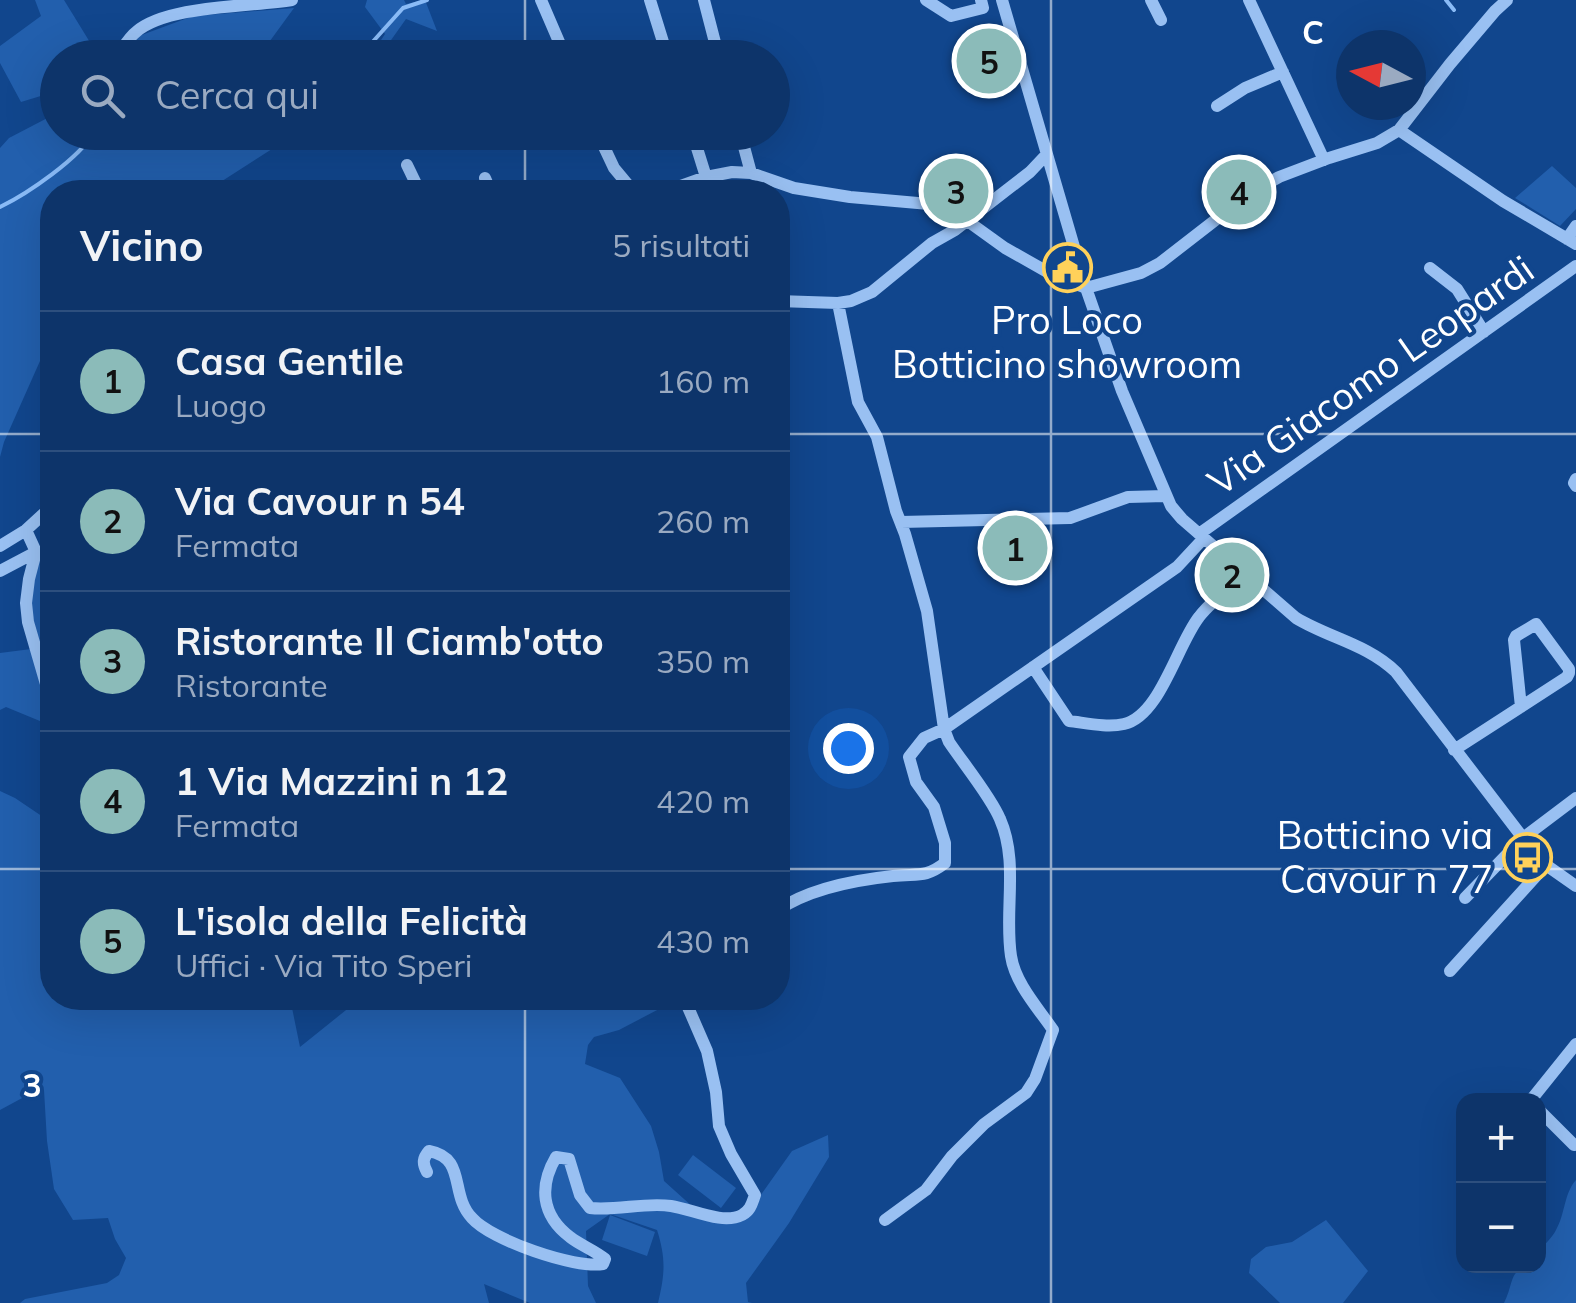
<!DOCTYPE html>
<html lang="it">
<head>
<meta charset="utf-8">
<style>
	body { margin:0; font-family:Mulish,sans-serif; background:#163c70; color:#f1f3f6 }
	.controls { position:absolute; right:30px; bottom:30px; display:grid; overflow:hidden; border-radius:20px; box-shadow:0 10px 40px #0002 }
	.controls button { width:90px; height:90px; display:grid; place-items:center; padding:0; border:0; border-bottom:2px solid #2d4f7e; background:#0d346a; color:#f1f3f6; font:50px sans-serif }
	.compass { position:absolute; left:1336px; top:30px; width:90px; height:90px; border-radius:50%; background:#0d346a; box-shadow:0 10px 40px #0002; rotate:277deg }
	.you { position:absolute; left:848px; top:748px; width:35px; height:35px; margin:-25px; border:8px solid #fff; border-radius:50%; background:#1a73e8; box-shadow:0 0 0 15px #1a73e833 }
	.badge { display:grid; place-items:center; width:65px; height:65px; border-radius:50%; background:#8bbbb9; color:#111; font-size:32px; font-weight:700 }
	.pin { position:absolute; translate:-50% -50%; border:5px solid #fff; box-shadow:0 2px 10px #0006 }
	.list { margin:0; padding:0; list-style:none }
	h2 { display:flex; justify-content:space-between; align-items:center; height:130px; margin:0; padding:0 40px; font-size:42px }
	h2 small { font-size:32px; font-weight:400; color:#9aaac1 }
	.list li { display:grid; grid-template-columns:65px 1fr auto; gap:30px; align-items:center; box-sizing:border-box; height:140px; padding:0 40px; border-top:2px solid #2d4f7e }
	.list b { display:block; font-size:38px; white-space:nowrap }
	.list p { margin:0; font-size:32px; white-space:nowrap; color:#9aaac1 }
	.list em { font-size:32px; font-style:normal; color:#9aaac1 }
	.icon { flex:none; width:55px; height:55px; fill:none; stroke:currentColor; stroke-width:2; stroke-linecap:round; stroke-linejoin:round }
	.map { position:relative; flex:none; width:1576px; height:1303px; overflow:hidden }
	.search { position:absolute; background:#0d346a; box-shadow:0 10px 40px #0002; left:40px; top:40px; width:750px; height:110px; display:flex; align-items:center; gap:25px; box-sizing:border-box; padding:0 35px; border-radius:55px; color:#9aaac1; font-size:38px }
	.panel { position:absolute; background:#0d346a; box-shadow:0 10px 40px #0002; left:40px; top:180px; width:750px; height:830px; border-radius:40px }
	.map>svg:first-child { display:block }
</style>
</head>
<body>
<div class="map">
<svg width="1576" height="1303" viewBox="0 0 1576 1303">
	<rect width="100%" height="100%" fill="#11468d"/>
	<path fill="#225fad" d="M 35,0 L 64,0 L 99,57 L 58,58 L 57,91 L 21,102 L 0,63 L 0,46 L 41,16 Z
		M 367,0 L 404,0 L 406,4 L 425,0 L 437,31 L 406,19 L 384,50 L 388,57 L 370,57 L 385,34 L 365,7 Z
		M 294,8 L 267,45 L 287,57 L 123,58 L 139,36 L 193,16 Z
		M 57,113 L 58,132 L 297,133 L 205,192 L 153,192 L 145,180 L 127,192 L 52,192 L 52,334 L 4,442 L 0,457 L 0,148 L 9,138 Z
		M 1552,166 L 1576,188 L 1576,209 L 1560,226 L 1515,198 Z
		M 39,553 L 44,562 L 52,557 L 52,680 L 44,667 L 30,604 Z
		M 31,649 L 52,693 L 52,726 L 6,707 L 0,710 L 0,653 Z
		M 0,791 L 15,798 L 52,823 L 52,998 L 290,998 L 300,1047 L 361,998 L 680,998 L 619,1030 L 594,1037 L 588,1045 L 585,1064 L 620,1078 L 651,1126 L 659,1152 L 664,1181 L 694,1208 L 734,1222 L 760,1196 L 792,1151 L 828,1135 L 829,1157 L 789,1223 L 746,1283 L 748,1302 L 752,1303 L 658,1303 C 665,1274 666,1258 657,1230 L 610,1214 L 586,1231 L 588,1286 L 596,1303 L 530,1303 L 484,1284 L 489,1303 L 20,1303 L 25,1299 L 107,1283 L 119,1275 L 126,1258 L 115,1239 L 108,1218 L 73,1220 L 54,1189 L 47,1141 L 44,1090 L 37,1090 L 0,1110 Z
		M 693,1155 L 736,1188 L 721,1208 L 678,1175 Z
		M 1576,1180 L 1576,1303 L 1504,1303 C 1515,1282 1507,1266 1538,1266 L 1539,1251 C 1544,1245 1552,1238 1556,1230 C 1565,1215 1564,1193 1576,1180 Z
		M 610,1215 L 655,1232 L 647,1256 L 602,1240 Z
		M 1326,1220 L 1368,1271 L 1343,1303 L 1280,1303 L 1249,1273 L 1251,1259 L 1266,1247 L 1292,1242 Z"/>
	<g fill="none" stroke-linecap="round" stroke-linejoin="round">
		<path stroke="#8abbf6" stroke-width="4" d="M 1446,0 L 1454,10
			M 355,58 L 360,56 L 403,8 L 427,0
			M 0,207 C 27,194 80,158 94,132"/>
		<path stroke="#99c0f2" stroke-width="12" d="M 541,0 L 566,58
			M 650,0 L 668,58
			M 704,0 L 719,58
			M 926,0 L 951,16 L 983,8 L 981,0
			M 1002,0 L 1086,288 L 1122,391 L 1171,506 L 1182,519 L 1296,618 C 1329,638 1367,644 1396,672 L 1523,838 L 1546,865 L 1576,886
			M 1151,0 L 1161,20
			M 1249,0 L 1324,160
			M 116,58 C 122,50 128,38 136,32 C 167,5 250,7 292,0
			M 1217,106 L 1245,88 L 1283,72
			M 1399,130 L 1503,201 L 1576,244
			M 597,132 L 614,168 L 634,192
			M 692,132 L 706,177
			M 740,132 L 751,173
			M 407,165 L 420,192
			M 485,178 L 491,192
			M 664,192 L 706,177 L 732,172 L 751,173 L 794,188 L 850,197 L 929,204 L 955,212 L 1005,248 L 1051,274 L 1086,288
			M 1567,239 L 1576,226
			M 1430,268 L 1457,289 L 1484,332
			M 1086,288 L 1141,273 L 1160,263 L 1249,194 L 1279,177 L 1329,158 L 1377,143 L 1399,130 L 1450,64 L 1495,11 L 1507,0
			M 778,301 L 838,303 L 851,301 L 872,292 L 932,243 L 955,230 L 1030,172 L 1047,154
			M 838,303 L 858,402 L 877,437 L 896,511 L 905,534 L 927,611 L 944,729 L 949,742 C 963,763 991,797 1000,819 C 1019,862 1004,911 1011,956 C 1015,983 1038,1008 1053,1030 L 1035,1079 L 1026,1093 L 984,1124 L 952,1156 L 926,1190 L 885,1220
			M 1576,479 L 1574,483 L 1576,486
			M 901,522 L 1070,518 L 1128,497 L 1165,496
			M 26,530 L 36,552 L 29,579 L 26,603 L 28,622 L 46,684 L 52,688
			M 1199,534 L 1576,266
			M 0,546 L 26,530 L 52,506
			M 0,571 L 36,552
			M 1033,667 L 1069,721 C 1086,723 1107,728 1124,724 C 1160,716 1177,645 1199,617 C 1211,601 1230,588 1246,575
			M 1454,750 L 1567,677 L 1569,673 L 1569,669 L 1536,624 L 1516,636 L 1514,640 L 1521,707
			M 1465,898 L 1523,838 L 1576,798
			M 778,910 C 809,889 855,880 893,876 C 917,873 924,879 945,863 L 945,843 L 934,807 L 916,782 L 909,757 L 924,738 L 944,729 L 1177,567 L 1204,538
			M 1450,971 L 1546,865
			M 1531,1100 L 1576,1044
			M 1538,1109 L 1574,1145
			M 427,1172 C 422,1163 423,1158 429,1151 C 467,1158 449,1194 472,1218 C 491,1240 575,1269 603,1264 L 605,1259 C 594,1250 580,1245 570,1237 C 541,1215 539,1186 556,1157 L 569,1159 L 580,1195 L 590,1208 C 617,1211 645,1202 671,1206 C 692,1209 722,1225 742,1215 C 751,1210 752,1203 755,1195 L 731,1154 L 719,1126 L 716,1092 L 707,1051 L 684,998"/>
	</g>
	<path fill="none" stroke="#fff" stroke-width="2.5" stroke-opacity="0.55" d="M 525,0 L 525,58M 1051,0 L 1051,1303M 525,132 L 525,192M 0,434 L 52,434M 778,434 L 1576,434M 0,869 L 52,869M 778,869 L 1576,869M 525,998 L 525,1303"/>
	<defs>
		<symbol id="civic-ring" viewBox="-11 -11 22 22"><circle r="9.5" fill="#11468d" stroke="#ffd15a" stroke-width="1.5"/><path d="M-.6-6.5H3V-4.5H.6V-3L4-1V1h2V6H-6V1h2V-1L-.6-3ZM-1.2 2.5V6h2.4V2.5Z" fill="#ffd15a"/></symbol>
		<symbol id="bus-ring" viewBox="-11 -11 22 22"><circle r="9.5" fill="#11468d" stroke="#ffd15a" stroke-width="1.5"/><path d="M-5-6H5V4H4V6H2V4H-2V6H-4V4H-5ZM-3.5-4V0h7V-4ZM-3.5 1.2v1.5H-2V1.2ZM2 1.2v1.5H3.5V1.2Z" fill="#ffd15a"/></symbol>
	</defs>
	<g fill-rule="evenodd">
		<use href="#civic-ring" x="1040" y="240" width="55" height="55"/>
		<use href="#bus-ring" x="1500" y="830" width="55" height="55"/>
	</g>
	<g text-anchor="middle" stroke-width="8" stroke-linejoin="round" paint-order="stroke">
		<g font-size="38" fill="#fff" stroke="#11468d">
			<text x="1067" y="334">Pro Loco<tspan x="1067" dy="44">Botticino showroom</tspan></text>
			<text x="1493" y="849" text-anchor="end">Botticino via<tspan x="1493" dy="44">Cavour n 77</tspan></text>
		</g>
		<g font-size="38" fill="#fff" stroke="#11468d">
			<text transform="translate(1371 376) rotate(-35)" y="13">Via Giacomo Leopardi</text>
		</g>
	</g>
	<g font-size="32" text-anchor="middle" font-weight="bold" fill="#fff" stroke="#11468d" stroke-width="8" stroke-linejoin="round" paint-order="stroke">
		<text x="1313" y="44">C</text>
		<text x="32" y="1097">3</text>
	</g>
</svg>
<div class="controls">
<button>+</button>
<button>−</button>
</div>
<svg class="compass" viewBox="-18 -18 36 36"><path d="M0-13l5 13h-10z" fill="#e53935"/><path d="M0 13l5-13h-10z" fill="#9aaac1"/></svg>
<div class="you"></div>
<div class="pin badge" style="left:1015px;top:548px">1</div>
<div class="pin badge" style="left:1232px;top:575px">2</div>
<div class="pin badge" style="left:956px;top:191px">3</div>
<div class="pin badge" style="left:1239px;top:192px">4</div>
<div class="pin badge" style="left:989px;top:61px">5</div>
<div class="search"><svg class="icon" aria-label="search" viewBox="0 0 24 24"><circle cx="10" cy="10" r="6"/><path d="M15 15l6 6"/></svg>Cerca qui</div>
<section class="panel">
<h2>Vicino<small>5 risultati</small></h2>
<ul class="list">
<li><span class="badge">1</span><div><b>Casa Gentile</b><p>Luogo</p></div><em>160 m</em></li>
<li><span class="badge">2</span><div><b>Via Cavour n 54</b><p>Fermata</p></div><em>260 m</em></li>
<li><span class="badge">3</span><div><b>Ristorante Il Ciamb'otto</b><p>Ristorante</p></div><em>350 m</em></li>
<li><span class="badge">4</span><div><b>1 Via Mazzini n 12</b><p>Fermata</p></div><em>420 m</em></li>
<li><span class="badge">5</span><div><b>L'isola della Felicità</b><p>Uffici · Via Tito Speri</p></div><em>430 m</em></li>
</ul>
</section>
</div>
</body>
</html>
